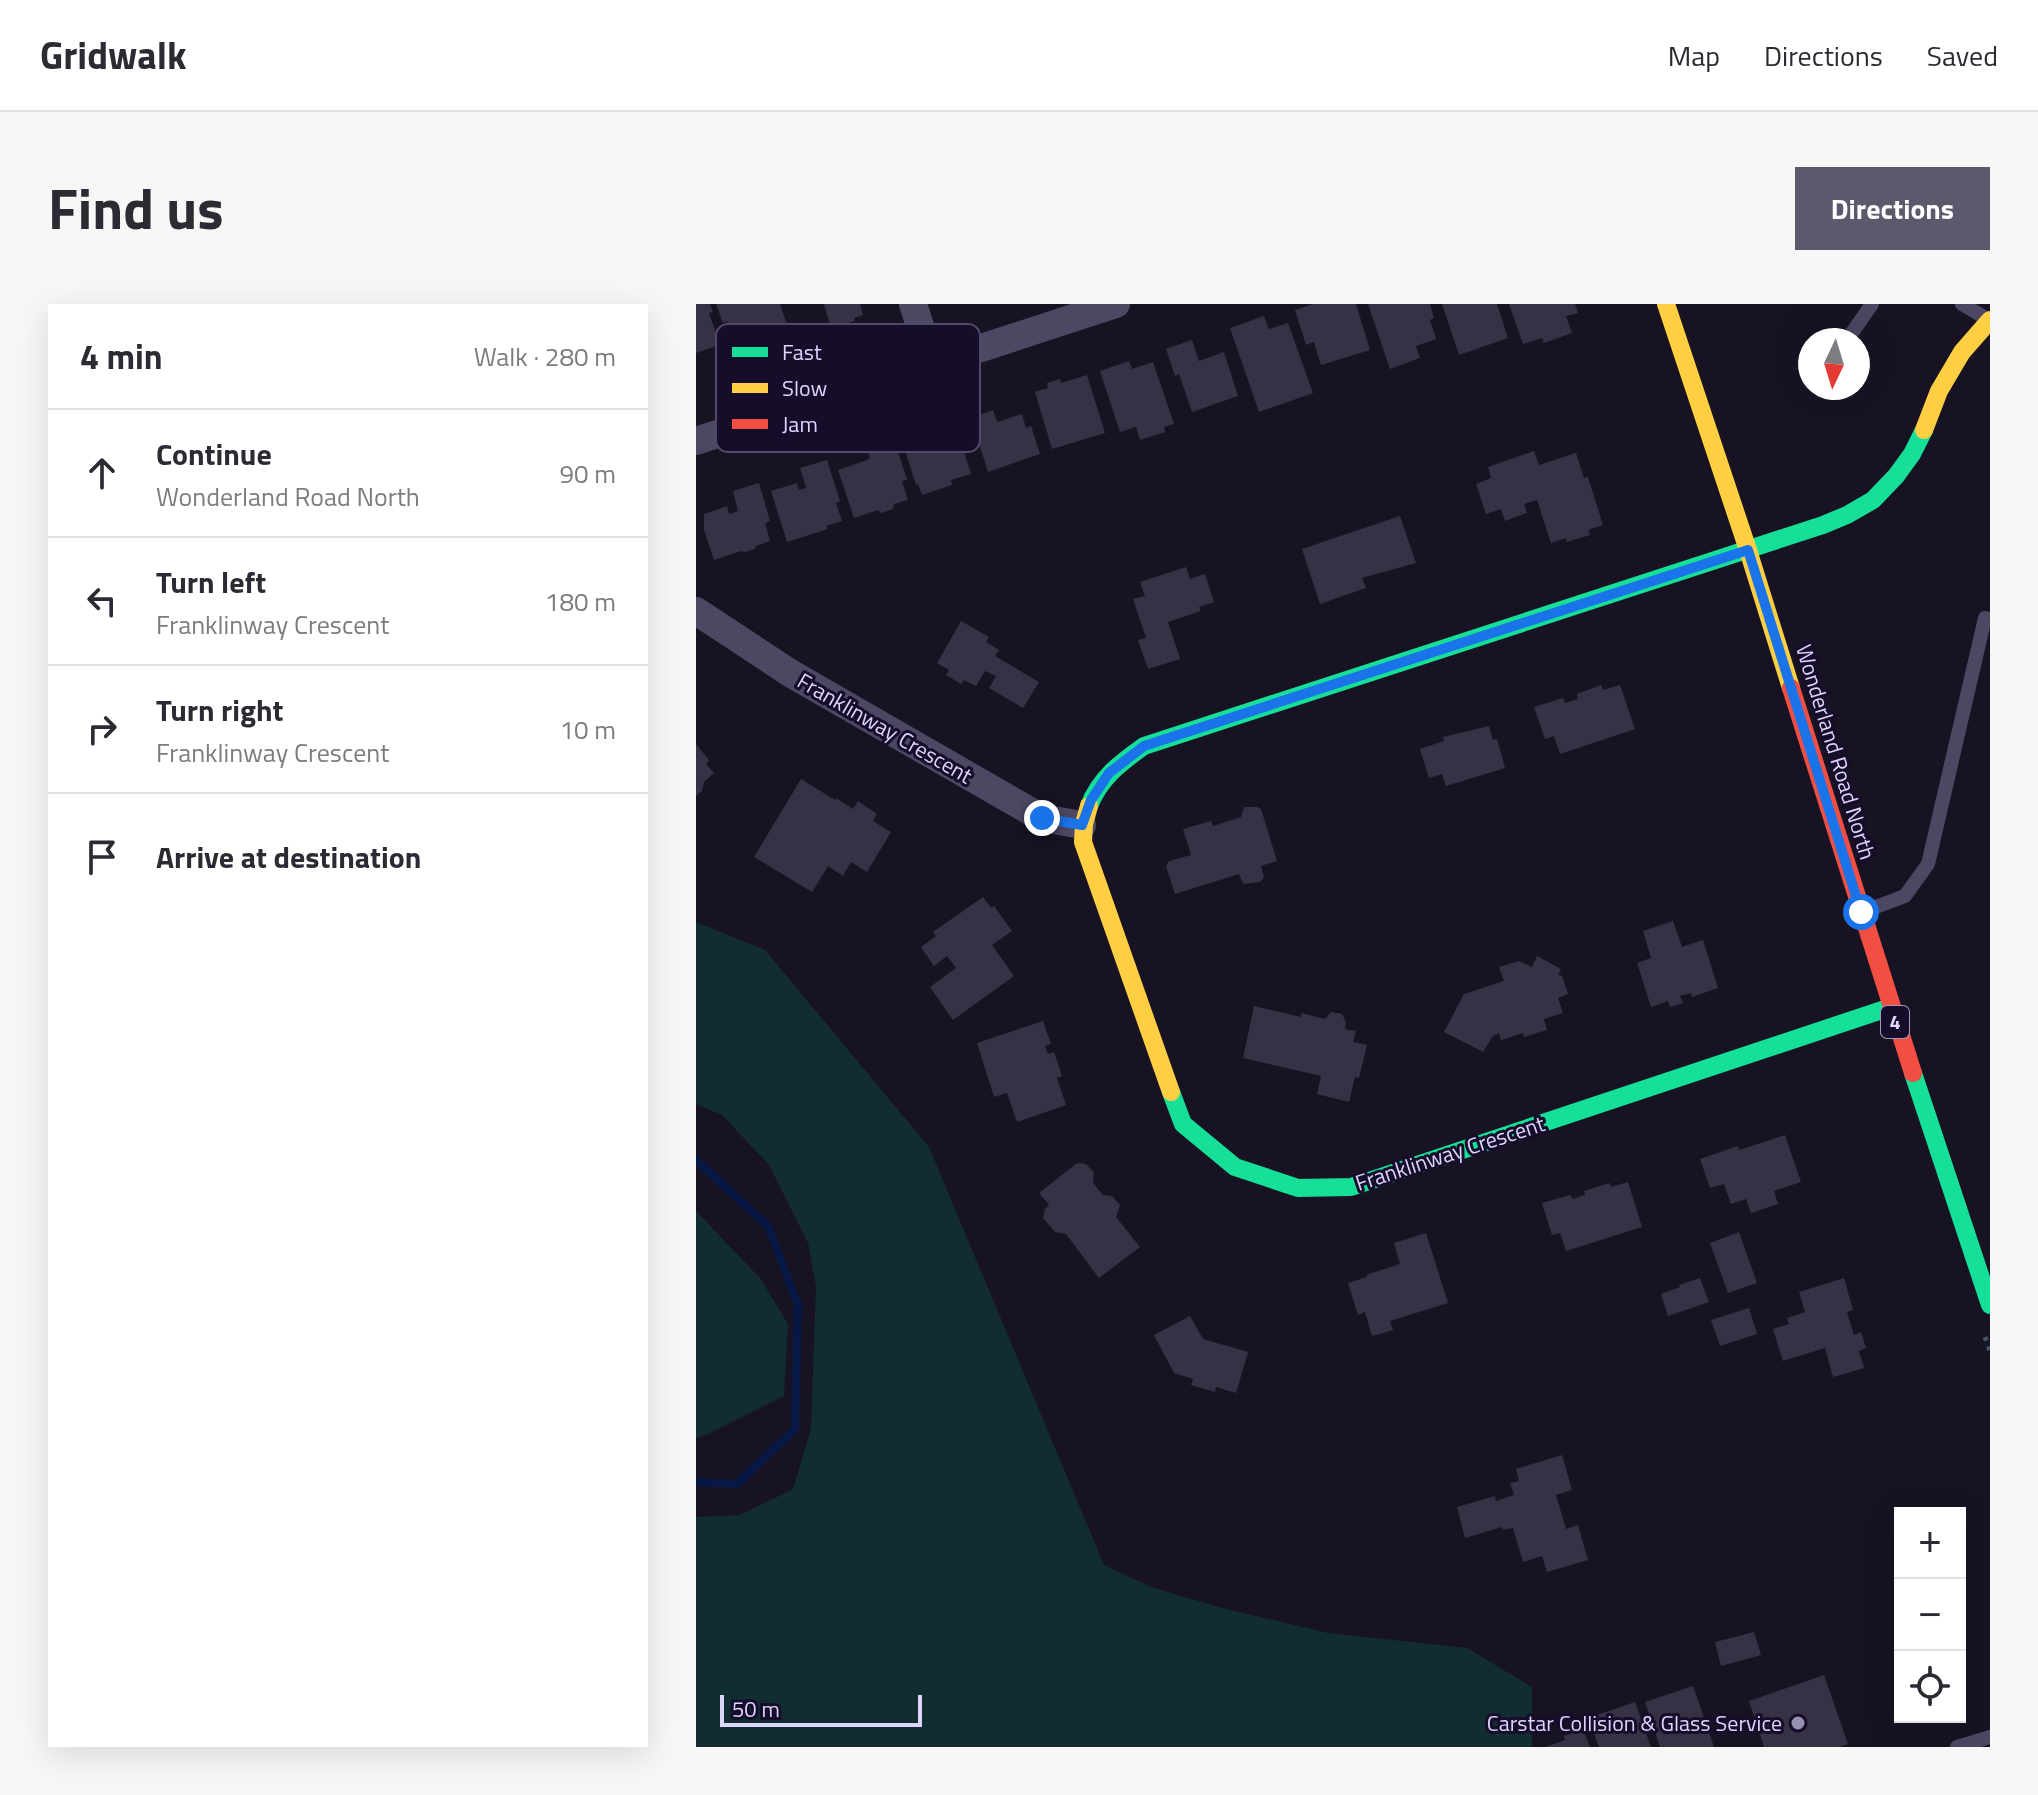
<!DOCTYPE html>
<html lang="en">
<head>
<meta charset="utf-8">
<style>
	body { margin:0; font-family:"Titillium Web",sans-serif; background:#f7f7f7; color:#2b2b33 }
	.controls { position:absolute; right:24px; bottom:24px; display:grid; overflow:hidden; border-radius:0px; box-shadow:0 8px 32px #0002 }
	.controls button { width:72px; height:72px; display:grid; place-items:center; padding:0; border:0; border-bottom:2px solid #e1e1e2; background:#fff; color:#2b2b33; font:40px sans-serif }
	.compass { position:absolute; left:1102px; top:24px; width:72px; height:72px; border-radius:50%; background:#fff; box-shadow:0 8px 32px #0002; rotate:184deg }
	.scale { position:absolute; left:24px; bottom:20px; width:202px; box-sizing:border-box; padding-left:8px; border:4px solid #ded5ff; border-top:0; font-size:22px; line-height:28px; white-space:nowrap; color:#ded5ff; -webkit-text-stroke:6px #150d29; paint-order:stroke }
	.stop { position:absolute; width:24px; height:24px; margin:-18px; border:6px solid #1a73e8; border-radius:50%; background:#fff }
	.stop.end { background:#1a73e8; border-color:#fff; box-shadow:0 2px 8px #0008 }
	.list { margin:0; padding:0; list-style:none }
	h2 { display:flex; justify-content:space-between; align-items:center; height:104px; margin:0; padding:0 32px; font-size:34px }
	h2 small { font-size:26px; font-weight:400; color:#7c7c81 }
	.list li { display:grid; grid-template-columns:52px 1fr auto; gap:24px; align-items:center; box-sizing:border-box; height:128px; padding:0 32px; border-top:2px solid #e1e1e2 }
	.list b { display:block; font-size:30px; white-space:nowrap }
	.list p { margin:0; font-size:26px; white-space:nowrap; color:#7c7c81 }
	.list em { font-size:26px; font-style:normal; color:#7c7c81 }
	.icon { flex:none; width:44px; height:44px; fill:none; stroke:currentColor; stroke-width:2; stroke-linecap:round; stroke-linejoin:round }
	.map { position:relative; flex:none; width:1294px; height:1443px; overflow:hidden; border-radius:0px }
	header { display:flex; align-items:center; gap:48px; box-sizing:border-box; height:112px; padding:0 40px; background:#fff; border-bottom:2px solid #e1e1e2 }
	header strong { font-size:38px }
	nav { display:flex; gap:44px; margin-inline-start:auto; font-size:28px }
	.intro { display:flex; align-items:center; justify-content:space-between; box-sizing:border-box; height:192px; padding:0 48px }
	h1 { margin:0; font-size:56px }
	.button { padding:20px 36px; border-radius:0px; background:#5c596c; color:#fff; font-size:28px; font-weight:700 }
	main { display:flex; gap:48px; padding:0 48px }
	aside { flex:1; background:#fff; border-radius:0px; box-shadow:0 8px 32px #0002 }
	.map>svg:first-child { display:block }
</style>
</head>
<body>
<header>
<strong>Gridwalk</strong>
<nav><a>Map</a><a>Directions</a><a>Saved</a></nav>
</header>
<div class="intro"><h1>Find us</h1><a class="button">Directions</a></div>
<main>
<aside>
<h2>4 min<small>Walk · 280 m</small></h2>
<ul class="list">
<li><svg class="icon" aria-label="ahead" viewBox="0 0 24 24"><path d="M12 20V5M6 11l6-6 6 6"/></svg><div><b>Continue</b><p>Wonderland Road North</p></div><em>90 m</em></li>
<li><svg class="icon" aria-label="left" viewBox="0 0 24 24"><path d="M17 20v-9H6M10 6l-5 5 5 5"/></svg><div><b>Turn left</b><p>Franklinway Crescent</p></div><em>180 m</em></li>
<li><svg class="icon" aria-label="right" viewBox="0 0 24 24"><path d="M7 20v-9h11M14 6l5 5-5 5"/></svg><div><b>Turn right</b><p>Franklinway Crescent</p></div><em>10 m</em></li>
<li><svg class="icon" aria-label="arrive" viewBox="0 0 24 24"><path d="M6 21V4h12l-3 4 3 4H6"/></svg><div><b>Arrive at destination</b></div></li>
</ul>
</aside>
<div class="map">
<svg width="1294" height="1443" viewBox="0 0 1294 1443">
	<rect width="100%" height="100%" fill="#181323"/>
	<path fill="#112d32" d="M 0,618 L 69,646 L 233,843 L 408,1261 L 455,1283 L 526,1304 L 632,1329 L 771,1344 L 836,1383 L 836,1443 L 0,1443 L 0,1213 L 44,1211 L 97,1185 L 115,1125 L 120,982 L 112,939 L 73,861 L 26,811 L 0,800 Z
		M 0,907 L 64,974 L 92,1020 L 88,1092 L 10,1131 L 0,1134 Z"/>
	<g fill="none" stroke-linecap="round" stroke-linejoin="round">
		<path stroke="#071846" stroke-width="8" d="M 0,856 L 72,922 L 102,1001 L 99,1125 L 41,1180 L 0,1178"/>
	</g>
	<path fill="#373145" d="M 0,0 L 14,0 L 17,8 L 13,9 L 24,41 L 0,49 Z
		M 20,0 L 84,0 L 93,26 L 79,30 L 80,33 L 76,34 L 77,39 L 42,51 L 31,17 L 27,19 Z
		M 128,0 L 164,0 L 167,11 L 158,14 L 159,17 L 135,24 Z
		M 617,0 L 660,0 L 674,46 L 625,61 L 618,38 L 610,41 L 599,6 Z
		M 672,0 L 734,0 L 738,14 L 734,16 L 740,35 L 720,42 L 724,54 L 694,65 Z
		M 746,0 L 801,0 L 812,34 L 763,51 Z
		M 813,0 L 879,0 L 882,9 L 870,12 L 876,29 L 848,39 L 846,34 L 827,40 Z
		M 568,12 L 573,25 L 592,19 L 617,89 L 563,108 L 534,24 Z
		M 496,36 L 503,57 L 528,48 L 542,92 L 496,108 L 483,70 L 479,72 L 470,45 Z
		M 433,57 L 436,65 L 457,58 L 478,120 L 468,123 L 469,128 L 444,136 L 440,123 L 424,128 L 404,67 Z
		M 391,71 L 409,129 L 356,145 L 339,88 L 352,84 L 351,79 L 364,75 L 365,79 Z
		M 297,106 L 301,118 L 326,110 L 330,124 L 335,122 L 344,150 L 292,168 L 275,114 Z
		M 261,112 L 270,140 L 266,142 L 275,170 L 255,176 L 256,181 L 226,191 L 222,180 L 220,181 L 208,143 L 222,139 L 219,129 L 232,124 L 231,122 Z
		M 197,132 L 211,176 L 206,177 L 212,196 L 198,200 L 197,205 L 185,209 L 182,206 L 158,214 L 142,166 L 174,155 L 170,141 Z
		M 838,147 L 843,161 L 880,149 L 888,174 L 892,173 L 907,221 L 892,226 L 894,231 L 871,238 L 870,234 L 855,239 L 841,196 L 828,200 L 831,209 L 809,217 L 805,205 L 790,210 L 780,180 L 795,174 L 792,163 Z
		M 131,156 L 144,197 L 140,199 L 146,217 L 130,222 L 132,225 L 91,238 L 75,187 L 101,179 L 103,186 L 110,184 L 104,164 Z
		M 63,179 L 74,217 L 69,219 L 74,237 L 60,242 L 59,245 L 49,248 L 45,247 L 18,256 L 8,226 L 8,210 L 31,202 L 33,210 L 42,207 L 37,187 Z
		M 704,212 L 720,259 L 666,274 L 670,284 L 624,300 L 606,245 Z
		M 490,263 L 494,275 L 509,270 L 518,298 L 503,303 L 505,307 L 472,318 L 484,355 L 452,365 L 442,336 L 450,334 L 437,295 L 449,292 L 444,278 Z
		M 265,317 L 293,333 L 290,338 L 303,346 L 299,352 L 343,378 L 327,404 L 293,384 L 300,372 L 289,367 L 280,382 L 268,376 L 265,380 L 250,371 L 253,366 L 241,359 Z
		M 905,381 L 907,386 L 924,381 L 939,425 L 864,450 L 858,432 L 849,435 L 838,403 L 867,394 L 869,399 L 882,395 L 881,390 Z
		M 793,422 L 797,436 L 801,435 L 809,464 L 750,482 L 746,470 L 733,474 L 724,445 L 748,437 L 747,433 Z
		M 0,440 L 13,456 L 10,460 L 18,469 L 8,478 L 6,487 L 0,492 Z
		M 105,475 L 139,496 L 140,494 L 157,505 L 162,497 L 181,510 L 177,517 L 195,528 L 171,568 L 155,558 L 147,572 L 132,562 L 116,588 L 58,553 Z
		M 548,503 L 561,503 L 565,505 L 581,557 L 565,562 L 568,573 L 564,578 L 547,580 L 543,570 L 479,590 L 470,562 L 473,557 L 495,551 L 487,525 L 515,517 L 517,522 L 545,513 Z
		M 287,593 L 295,604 L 298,602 L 316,627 L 296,641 L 318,672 L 257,716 L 234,683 L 260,664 L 251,652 L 238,662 L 225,643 L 240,632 L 237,628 Z
		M 977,617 L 986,643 L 1007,636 L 1022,684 L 996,693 L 995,689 L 984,692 L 987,699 L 974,703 L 972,697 L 955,703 L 941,659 L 955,654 L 947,627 Z
		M 841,652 L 865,665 L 862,671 L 866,672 L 872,690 L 862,694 L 867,709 L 848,715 L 851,726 L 828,733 L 827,729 L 805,736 L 803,729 L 797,732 L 787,748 L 748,728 L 768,690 L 808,677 L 803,663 L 823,657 L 836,663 Z
		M 558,702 L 605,713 L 605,709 L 629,715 L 635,708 L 646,710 L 650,718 L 649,725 L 660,727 L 657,738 L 671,741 L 663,774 L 659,773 L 653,798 L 621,790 L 625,772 L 547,754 Z
		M 347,717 L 355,740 L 349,742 L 352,750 L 358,748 L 366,772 L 361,774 L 370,801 L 321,818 L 311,789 L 298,793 L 281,739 Z
		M 1089,831 L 1105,878 L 1078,887 L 1082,900 L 1055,909 L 1050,895 L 1035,900 L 1028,880 L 1014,884 L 1004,855 L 1042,842 L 1043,846 Z
		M 381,859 L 390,860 L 398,869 L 397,879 L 407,891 L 416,892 L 424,901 L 420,913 L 444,943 L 403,974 L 370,930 L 359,928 L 347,914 L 349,905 L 353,901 L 343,889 Z
		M 932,878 L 946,923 L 870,947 L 864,929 L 856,931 L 846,899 L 874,891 L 877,895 L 889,891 L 888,887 L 913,879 L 915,883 Z
		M 1043,928 L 1061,979 L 1032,989 L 1014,939 Z
		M 730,929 L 752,999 L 694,1017 L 697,1026 L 676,1032 L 669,1008 L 662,1011 L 652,979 L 671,973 L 670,971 L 704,960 L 698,939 Z
		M 1004,974 L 1013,998 L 972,1012 L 965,990 L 984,983 L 983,981 Z
		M 1148,974 L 1157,1006 L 1151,1008 L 1158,1031 L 1165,1028 L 1170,1044 L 1163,1047 L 1168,1064 L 1137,1073 L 1129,1044 L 1087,1057 L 1077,1025 L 1093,1020 L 1091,1014 L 1109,1008 L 1103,988 Z
		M 1053,1004 L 1061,1030 L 1024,1042 L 1015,1016 Z
		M 494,1012 L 507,1035 L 552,1048 L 540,1089 L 520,1083 L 519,1088 L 495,1081 L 497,1075 L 478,1069 L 458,1031 Z
		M 866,1151 L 876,1186 L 860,1191 L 870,1225 L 882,1221 L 892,1256 L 851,1268 L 846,1252 L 827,1258 L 817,1224 L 807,1226 L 806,1223 L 769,1234 L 761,1203 L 799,1192 L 800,1197 L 818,1191 L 814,1179 L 823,1177 L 820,1165 Z
		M 1058,1328 L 1065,1351 L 1025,1362 L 1019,1338 Z
		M 1128,1371 L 1152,1440 L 1144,1443 L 1068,1443 L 1053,1397 Z
		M 997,1382 L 1018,1443 L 964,1443 L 949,1398 Z
		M 939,1398 L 955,1443 L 903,1443 L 892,1414 Z
		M 887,1425 L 894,1443 L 850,1443 L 869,1436 L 868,1432 Z"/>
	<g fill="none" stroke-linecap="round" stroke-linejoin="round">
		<path stroke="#475465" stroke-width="5" stroke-dasharray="4 6" stroke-linecap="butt" d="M 1289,1033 L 1294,1047"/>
		<path stroke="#4c4864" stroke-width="14" d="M 1266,0 L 1293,16
			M 1151,36 L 1176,0
			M 1169,607 L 1209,592 L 1232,560 L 1289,314 L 1294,315
			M 1261,1443 L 1294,1433"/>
		<path stroke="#4c4864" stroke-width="28" d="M 217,0 L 236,60
			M 0,137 L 420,0
			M 0,307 L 94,369 L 346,514 L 386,521"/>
		<path stroke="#16e098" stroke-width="18" d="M 393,502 C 404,474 424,459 448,442 L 1127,221 L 1151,211 L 1177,196 L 1200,172 L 1216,150 L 1228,126
			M 1217,769 L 1294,1001
			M 475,788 L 487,820 L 539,863 L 602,884 L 655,883 L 1195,703"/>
		<path stroke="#ffcf43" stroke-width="18" d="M 970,0 L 1052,246 L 1095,384
			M 1228,126 L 1243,87 L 1266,48 L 1294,16
			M 393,502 L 388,520 L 387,538 L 475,788"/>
		<path stroke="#f24e42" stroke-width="18" d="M 1095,384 L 1217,769"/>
	</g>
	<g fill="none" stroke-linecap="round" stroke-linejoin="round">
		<path stroke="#1a73e8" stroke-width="10" d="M 346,514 L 386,521 L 395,496 L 413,469 L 448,442 L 1052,246 L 1165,608"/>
	</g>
	<circle fill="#9991b2" stroke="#150d29" stroke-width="3" cx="1102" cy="1419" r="8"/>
	<g text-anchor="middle" stroke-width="6" stroke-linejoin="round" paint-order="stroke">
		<rect fill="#150d29" stroke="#a299bf" stroke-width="2" x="1185" y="702" width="28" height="32" rx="6"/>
		<g font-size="20" font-weight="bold" fill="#ded5ff">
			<text x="1199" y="725">4</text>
		</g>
		<g font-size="22" fill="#ded5ff" stroke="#150d29">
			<text transform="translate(189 424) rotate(30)" y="8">Franklinway Crescent</text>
			<text transform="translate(1140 448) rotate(73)" y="8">Wonderland Road North</text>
			<text transform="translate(754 849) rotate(-18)" y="8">Franklinway Crescent</text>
		</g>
		<g font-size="22" fill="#ded5ff" stroke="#150d29" text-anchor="end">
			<text x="1086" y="1427">Carstar Collision &amp; Glass Service</text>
		</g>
	</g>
	<rect x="20" y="20" width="264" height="128" rx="12" fill="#150d29" stroke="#514969" stroke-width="2"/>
	<rect x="36" y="43" width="36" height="10" fill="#16e098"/>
	<rect x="36" y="79" width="36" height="10" fill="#ffcf43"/>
	<rect x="36" y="115" width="36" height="10" fill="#f24e42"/>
	<g font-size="22" fill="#ded5ff">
		<text x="86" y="56">Fast</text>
		<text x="86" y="92">Slow</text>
		<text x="86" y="128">Jam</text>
	</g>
</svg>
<div class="controls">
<button>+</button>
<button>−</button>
<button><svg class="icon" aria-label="locate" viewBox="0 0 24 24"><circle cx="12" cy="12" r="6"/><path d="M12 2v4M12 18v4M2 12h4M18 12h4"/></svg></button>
</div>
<svg class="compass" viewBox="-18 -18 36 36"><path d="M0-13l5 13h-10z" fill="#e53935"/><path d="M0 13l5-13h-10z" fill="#7c7c81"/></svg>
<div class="scale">50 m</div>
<div class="stop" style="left:1165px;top:608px"></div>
<div class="stop end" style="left:346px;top:514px"></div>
</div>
</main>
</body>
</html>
